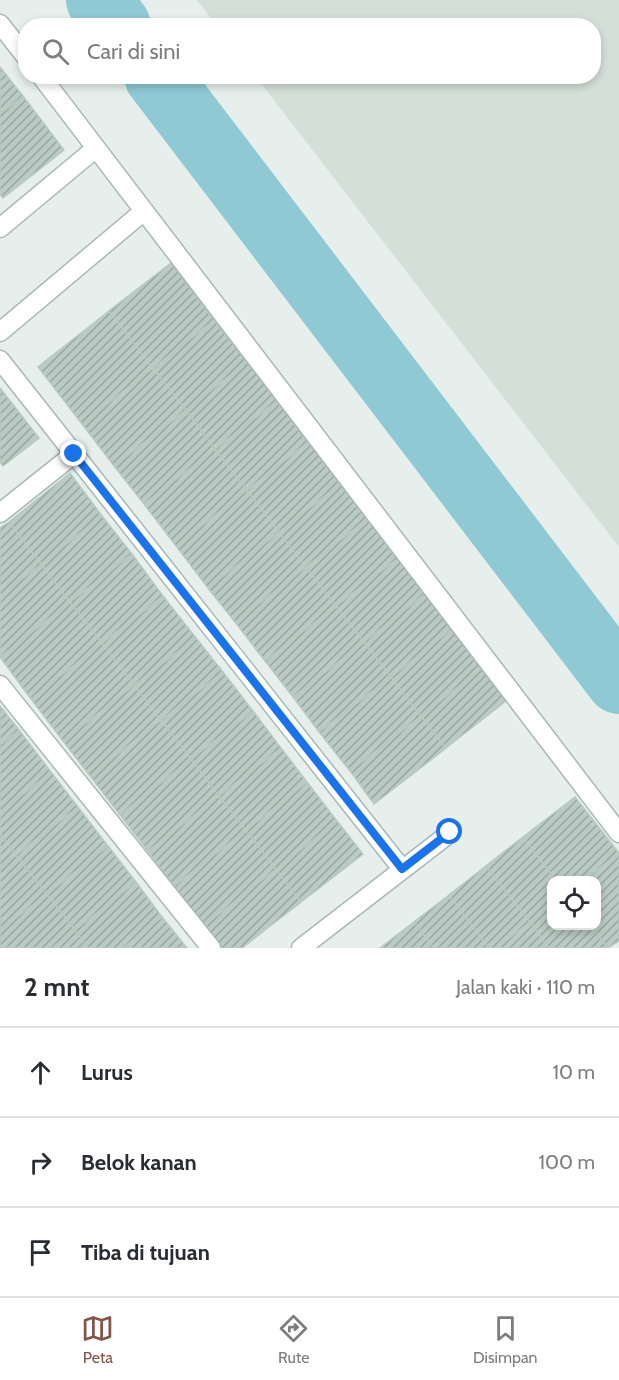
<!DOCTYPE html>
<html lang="id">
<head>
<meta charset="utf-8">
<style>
	body { margin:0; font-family:Cabin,sans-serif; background:#f7f7f7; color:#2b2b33 }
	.controls { position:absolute; right:18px; bottom:18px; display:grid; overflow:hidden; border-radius:12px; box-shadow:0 3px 9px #0003 }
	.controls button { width:54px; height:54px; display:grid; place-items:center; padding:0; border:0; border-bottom:2px solid #e1e1e2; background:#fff; color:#2b2b33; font:30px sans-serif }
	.stop { position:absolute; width:18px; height:18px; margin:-14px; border:4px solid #1a73e8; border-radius:50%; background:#fff }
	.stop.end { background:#1a73e8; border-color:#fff; box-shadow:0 2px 6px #0008 }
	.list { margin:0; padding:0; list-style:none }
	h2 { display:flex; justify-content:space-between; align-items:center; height:78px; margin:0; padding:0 24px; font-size:26px }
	h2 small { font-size:20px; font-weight:400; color:#7c7c81 }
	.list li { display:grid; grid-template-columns:39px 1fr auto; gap:18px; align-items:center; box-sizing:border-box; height:90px; padding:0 24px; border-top:2px solid #e1e1e2 }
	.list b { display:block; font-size:22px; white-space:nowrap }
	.list em { font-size:20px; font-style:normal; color:#7c7c81 }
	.icon { flex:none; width:33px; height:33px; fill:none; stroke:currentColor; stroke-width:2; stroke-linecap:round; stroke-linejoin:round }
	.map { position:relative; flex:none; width:619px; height:948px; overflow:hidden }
	.search { position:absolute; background:#fff; box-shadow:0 3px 9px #0003; left:18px; right:18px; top:18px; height:66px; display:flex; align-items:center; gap:15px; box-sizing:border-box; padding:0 21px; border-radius:24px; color:#7c7c81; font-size:22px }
	.sheet { height:348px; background:#fff }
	nav { display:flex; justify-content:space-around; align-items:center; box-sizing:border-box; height:84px; border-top:2px solid #e1e1e2; background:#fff; font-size:16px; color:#7c7c81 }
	nav a { display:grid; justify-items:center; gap:3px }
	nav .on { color:#855347 }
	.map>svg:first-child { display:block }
</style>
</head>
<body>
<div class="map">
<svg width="619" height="948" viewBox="0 0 619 948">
	<defs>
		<pattern id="building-hatch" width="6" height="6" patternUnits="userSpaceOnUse" patternTransform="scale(1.5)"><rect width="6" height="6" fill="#bbcac4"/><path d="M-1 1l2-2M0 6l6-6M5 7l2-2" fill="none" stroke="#98a6a0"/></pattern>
	</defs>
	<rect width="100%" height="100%" fill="#e6efeb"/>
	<path fill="#d4dfda" d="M 197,0 L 619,0 L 619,547 L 256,77 L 594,76 L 594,26 L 216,25 Z"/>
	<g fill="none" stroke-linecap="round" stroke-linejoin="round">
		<path stroke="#8ec9d4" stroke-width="66" d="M 99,0 L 118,26
			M 157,76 L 619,681"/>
	</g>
	<path fill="url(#building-hatch)" stroke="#b8c9c2" stroke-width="1.5" d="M 0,67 L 23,96 L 0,114 Z
		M 23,96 L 64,150 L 3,198 L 0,194 L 0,114 Z
		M 171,263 L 214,320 L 153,368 L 109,311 Z
		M 109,311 L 153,368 L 82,424 L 38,367 Z
		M 214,320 L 247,362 L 186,410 L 153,368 Z
		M 247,362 L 277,401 L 215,449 L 186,410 Z
		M 153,368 L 186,410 L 114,466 L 82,424 Z
		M 0,388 L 39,438 L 3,466 L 0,462 Z
		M 277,401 L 308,442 L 247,490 L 215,449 Z
		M 186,410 L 215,449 L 144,504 L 114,466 Z
		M 308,442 L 340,484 L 279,532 L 247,490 Z
		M 215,449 L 247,490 L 176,546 L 144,504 Z
		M 70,473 L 102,516 L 41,564 L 9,522 Z
		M 340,484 L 367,519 L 306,567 L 279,532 Z
		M 247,490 L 279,532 L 208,588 L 176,546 Z
		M 102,516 L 132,554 L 70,602 L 41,564 Z
		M 367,519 L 398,558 L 336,606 L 306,567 Z
		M 9,522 L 41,564 L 0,596 L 0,528 Z
		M 279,532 L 306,567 L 235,622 L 208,588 Z
		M 132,554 L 163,596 L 102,643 L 70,602 Z
		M 398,558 L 425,594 L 364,642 L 336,606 Z
		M 41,564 L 70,602 L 0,657 L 0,596 Z
		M 306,567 L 336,606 L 265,661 L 235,622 Z
		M 425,594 L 452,629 L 391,677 L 364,642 Z
		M 163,596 L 196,638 L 134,685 L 102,643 Z
		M 70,602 L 102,643 L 31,699 L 0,657 Z
		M 336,606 L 364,642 L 293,697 L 265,661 Z
		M 452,629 L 482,668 L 421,716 L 391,677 Z
		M 196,638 L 223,672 L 161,720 L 134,685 Z
		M 364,642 L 391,677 L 319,732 L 293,697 Z
		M 102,643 L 134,685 L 63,741 L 31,699 Z
		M 482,668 L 507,700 L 446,748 L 421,716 Z
		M 223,672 L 253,711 L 191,759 L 161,720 Z
		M 391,677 L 421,716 L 350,771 L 319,732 Z
		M 134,685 L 161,720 L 90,776 L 63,741 Z
		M 0,706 L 19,730 L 0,745 Z
		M 253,711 L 281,748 L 219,796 L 191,759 Z
		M 421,716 L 446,748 L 374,804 L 350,771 Z
		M 161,720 L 191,759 L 120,815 L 90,776 Z
		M 19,730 L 51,772 L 0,812 L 0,745 Z
		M 281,748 L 307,782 L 246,830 L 219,796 Z
		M 191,759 L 219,796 L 148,851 L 120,815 Z
		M 51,772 L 78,807 L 16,855 L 0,833 L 0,812 Z
		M 307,782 L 337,821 L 276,869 L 246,830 Z
		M 219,796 L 246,830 L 174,886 L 148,851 Z
		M 575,797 L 619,853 L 584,880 L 556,880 L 523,837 Z
		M 78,807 L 108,846 L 47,894 L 16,855 Z
		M 337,821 L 363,854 L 301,902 L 276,869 Z
		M 246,830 L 276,869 L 205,925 L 174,886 Z
		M 0,833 L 16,855 L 0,868 Z
		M 523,837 L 556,880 L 552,880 L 552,905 L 530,922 L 486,866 Z
		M 108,846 L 136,882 L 75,930 L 47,894 Z
		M 619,853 L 619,941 L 608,948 L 591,926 L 596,926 L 596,880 L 584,880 Z
		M 16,855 L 47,894 L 0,930 L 0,868 Z
		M 486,866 L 530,922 L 496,948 L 489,948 L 449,895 Z
		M 276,869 L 301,902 L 242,948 L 222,948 L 205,925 Z
		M 136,882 L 162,917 L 123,948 L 88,948 L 75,930 Z
		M 47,894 L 75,930 L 52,948 L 0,948 L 0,930 Z
		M 449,895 L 489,948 L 434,948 L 414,922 Z
		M 552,905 L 552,926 L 591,926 L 608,948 L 549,948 L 530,922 Z
		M 162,917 L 187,948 L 123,948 Z
		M 414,922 L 434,948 L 380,948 Z
		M 530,922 L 549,948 L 496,948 Z
		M 75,930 L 88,948 L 52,948 Z"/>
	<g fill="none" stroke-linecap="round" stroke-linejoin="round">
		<defs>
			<path id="minor" d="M 0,24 L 26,57
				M 41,76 L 619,833
				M 0,228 L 96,148
				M 0,332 L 144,211
				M 0,360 L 402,869
				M 0,513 L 74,454
				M 0,685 L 211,948
				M 301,948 L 450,833"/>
		</defs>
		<use href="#minor" stroke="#a8b8b2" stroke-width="21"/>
		<use href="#minor" stroke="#fff" stroke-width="18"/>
	</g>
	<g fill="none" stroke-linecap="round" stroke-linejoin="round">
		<path stroke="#1a73e8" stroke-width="8" d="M 74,454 L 402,869 L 450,832"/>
	</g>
</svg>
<div class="controls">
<button><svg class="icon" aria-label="locate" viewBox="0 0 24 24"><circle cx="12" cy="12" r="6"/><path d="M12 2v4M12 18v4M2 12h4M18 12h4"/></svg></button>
</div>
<div class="stop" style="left:450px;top:832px"></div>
<div class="stop end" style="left:74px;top:454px"></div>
<div class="search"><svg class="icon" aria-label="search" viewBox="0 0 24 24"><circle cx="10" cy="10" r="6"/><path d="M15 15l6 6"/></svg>Cari di sini</div>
</div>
<section class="sheet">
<h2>2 mnt<small>Jalan kaki · 110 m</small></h2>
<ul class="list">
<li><svg class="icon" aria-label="ahead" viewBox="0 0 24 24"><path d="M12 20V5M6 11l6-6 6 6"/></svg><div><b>Lurus</b></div><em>10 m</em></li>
<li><svg class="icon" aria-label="right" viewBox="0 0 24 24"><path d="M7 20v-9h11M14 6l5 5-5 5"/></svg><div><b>Belok kanan</b></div><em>100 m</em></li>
<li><svg class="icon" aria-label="arrive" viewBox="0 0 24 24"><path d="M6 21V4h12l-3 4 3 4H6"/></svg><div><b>Tiba di tujuan</b></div></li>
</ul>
</section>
<nav>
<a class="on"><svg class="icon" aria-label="map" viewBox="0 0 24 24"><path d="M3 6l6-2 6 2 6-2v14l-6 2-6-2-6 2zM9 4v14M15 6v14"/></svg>Peta</a>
<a><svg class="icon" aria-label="directions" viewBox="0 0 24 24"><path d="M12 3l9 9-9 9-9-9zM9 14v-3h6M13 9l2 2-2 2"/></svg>Rute</a>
<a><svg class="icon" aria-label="saved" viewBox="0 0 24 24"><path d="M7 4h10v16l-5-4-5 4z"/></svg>Disimpan</a>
</nav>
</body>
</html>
